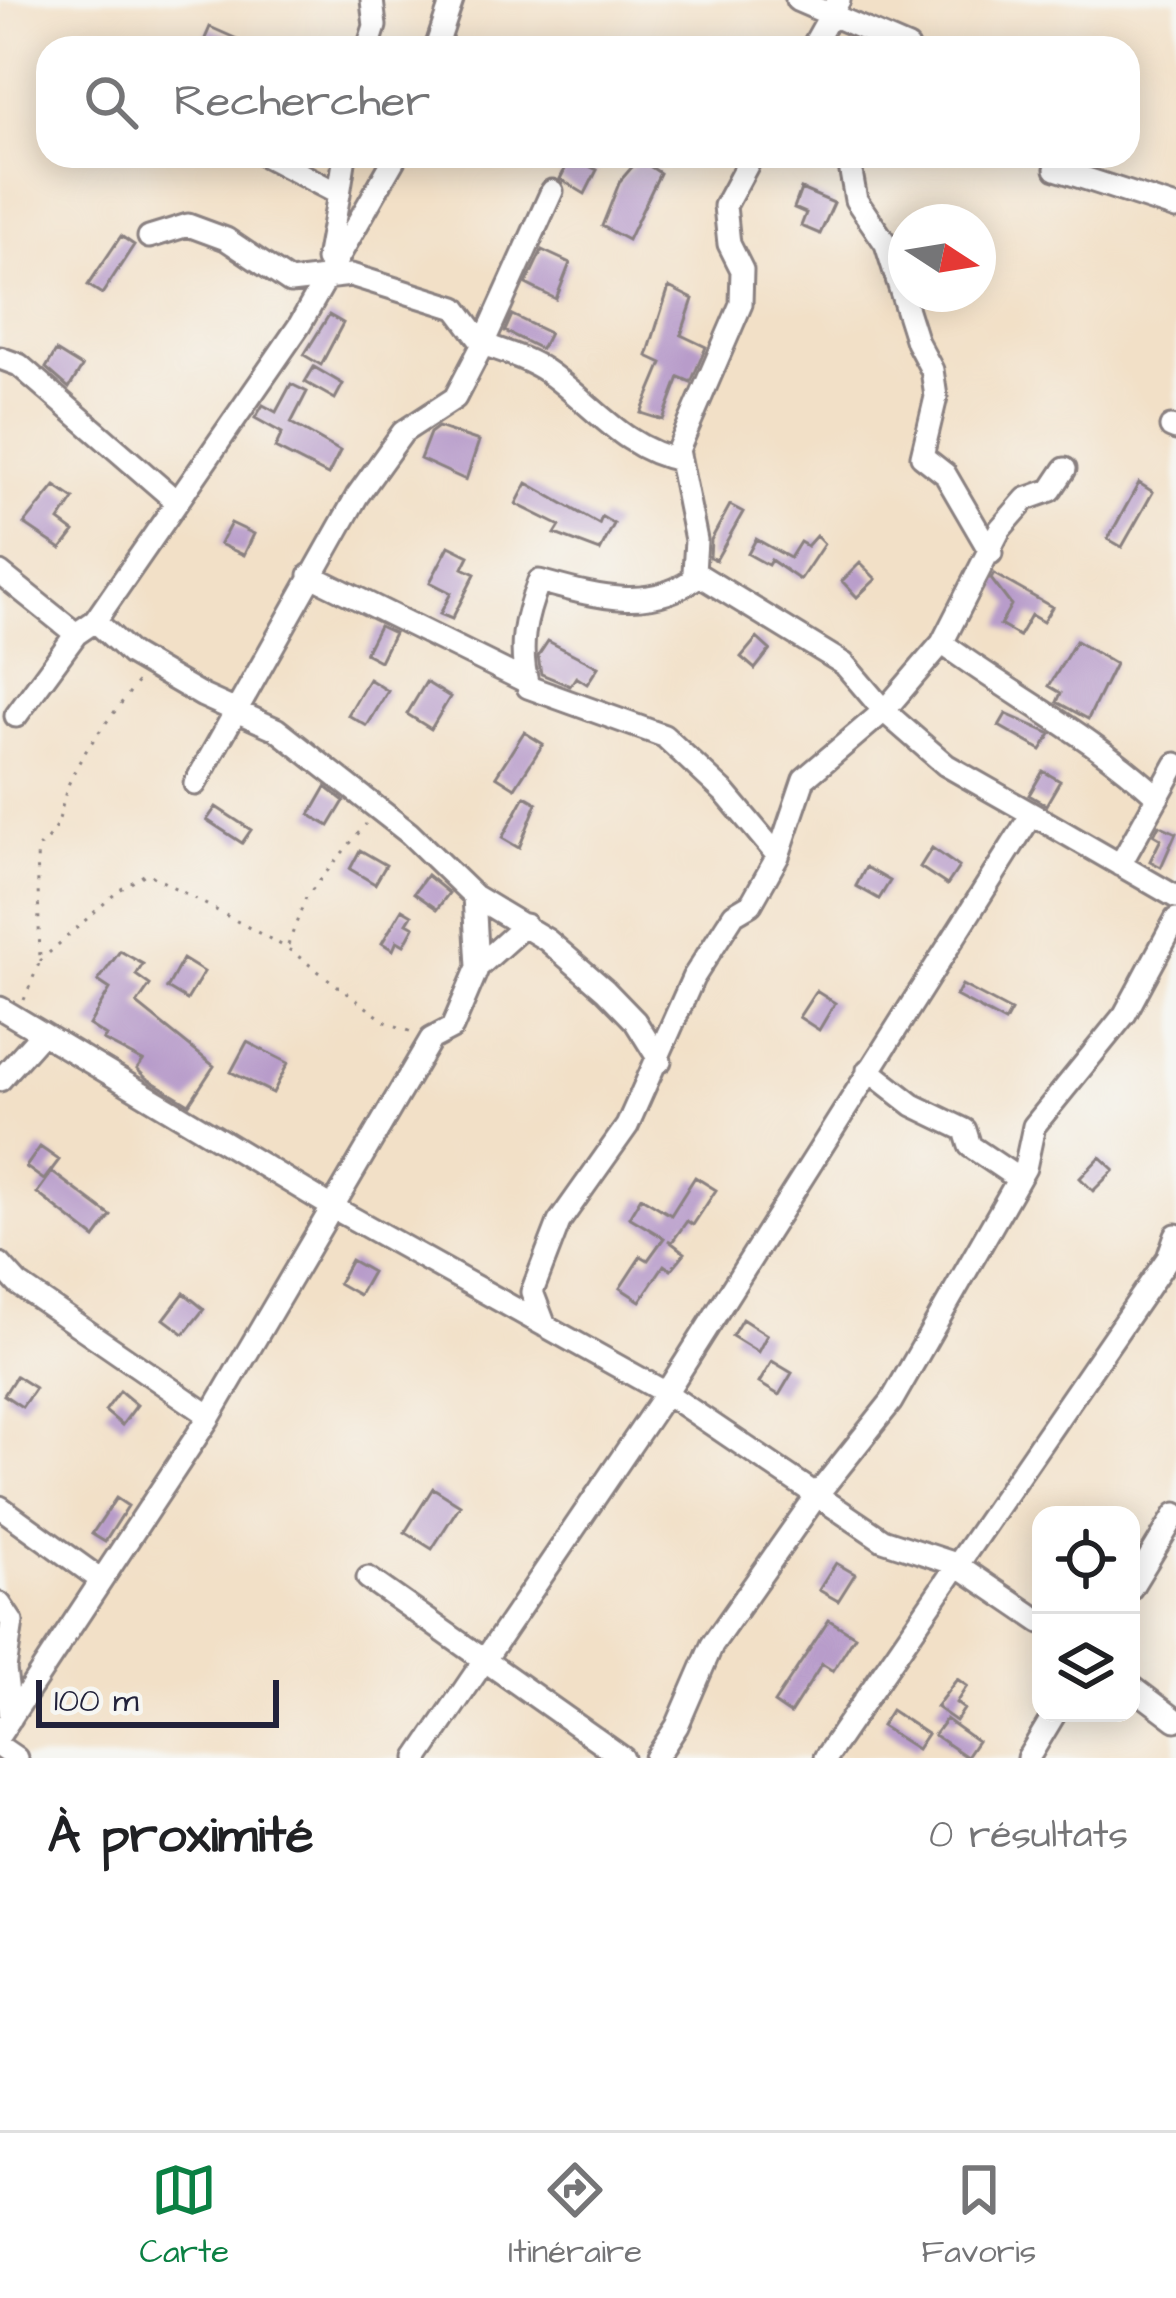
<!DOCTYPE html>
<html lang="fr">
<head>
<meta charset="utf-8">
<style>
	body { margin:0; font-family:"Architects Daughter",sans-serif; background:#f6f6f6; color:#202124 }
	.controls { position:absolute; right:36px; bottom:36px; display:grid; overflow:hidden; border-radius:24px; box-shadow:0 6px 30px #0003 }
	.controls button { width:108px; height:108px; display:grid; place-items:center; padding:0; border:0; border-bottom:3px solid #e0e0e0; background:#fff; color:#202124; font:60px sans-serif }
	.compass { position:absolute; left:888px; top:204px; width:108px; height:108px; border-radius:50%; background:#fff; box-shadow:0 6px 30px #0003; rotate:102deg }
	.scale { position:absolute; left:36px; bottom:30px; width:243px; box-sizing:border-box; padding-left:12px; border:6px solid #22223b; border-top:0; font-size:33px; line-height:42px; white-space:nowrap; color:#22223b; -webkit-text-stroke:9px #f6f6f2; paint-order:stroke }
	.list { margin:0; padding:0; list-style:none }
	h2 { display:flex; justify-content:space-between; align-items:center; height:156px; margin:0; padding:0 48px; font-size:51px }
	h2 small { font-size:39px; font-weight:400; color:#757577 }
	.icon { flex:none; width:66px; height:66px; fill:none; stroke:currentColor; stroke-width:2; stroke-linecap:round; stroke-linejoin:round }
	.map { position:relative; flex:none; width:1176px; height:1758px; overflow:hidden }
	.search { position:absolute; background:#fff; box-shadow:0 6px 30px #0003; left:36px; right:36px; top:36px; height:132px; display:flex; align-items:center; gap:30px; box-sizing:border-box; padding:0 42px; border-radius:36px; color:#757577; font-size:45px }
	.sheet { height:372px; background:#fff }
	nav { display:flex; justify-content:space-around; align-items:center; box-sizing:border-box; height:168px; border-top:3px solid #e0e0e0; background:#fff; font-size:33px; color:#757577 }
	nav a { display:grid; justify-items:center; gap:6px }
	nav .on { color:#0b8043 }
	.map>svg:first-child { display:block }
</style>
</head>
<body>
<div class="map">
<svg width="1176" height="1758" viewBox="0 0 1176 1758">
	<rect width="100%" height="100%" fill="#f6f6f2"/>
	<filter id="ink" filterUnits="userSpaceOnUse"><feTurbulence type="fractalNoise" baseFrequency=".00833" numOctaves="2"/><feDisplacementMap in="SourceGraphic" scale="24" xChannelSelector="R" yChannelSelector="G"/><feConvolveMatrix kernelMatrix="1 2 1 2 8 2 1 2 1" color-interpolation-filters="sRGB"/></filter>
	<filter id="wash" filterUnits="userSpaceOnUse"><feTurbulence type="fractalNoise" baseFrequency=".004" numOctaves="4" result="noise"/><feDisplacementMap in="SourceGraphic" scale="48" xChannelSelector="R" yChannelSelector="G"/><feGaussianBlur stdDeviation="2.7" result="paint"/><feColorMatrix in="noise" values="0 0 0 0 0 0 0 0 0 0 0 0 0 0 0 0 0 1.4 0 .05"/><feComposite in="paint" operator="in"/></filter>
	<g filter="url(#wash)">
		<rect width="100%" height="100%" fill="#f2e0c7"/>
		<g id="blocks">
			<path fill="#b89cca" d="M 210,27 L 237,39 L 233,48 L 201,48 Z
				M 571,157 L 597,170 L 585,194 L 560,179 Z
				M 639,159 L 660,173 L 628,240 L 602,226 L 620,181 Z
				M 801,189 L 834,203 L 820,234 L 801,226 L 806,213 L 794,208 Z
				M 121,236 L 134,245 L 102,294 L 88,285 Z
				M 542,250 L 570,263 L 556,299 L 526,284 Z
				M 669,287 L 693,299 L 681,335 L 706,347 L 691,382 L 679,377 L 663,420 L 641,413 L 662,363 L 647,356 Z
				M 329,315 L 343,323 L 321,365 L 304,355 Z
				M 512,315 L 549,333 L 541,349 L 505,331 Z
				M 56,351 L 82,367 L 69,388 L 46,368 Z
				M 314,367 L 343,384 L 335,399 L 305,382 Z
				M 291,384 L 307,392 L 291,423 L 340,451 L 328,475 L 275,448 L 282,433 L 255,418 L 263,405 L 276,412 Z
				M 438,427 L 479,441 L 466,480 L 420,459 L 430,433 Z
				M 527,483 L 599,524 L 602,517 L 614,524 L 600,551 L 555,534 L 560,526 L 516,504 Z
				M 1139,483 L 1153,492 L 1122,547 L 1108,539 Z
				M 55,486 L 74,499 L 59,521 L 74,532 L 61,549 L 24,524 Z
				M 730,505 L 743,512 L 716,560 L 710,557 L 711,540 Z
				M 231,523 L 254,534 L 244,555 L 220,544 Z
				M 816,536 L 824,544 L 800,580 L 771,560 L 768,565 L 748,554 L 756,539 L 790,558 L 800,542 L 807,546 Z
				M 449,546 L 469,556 L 463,568 L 475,574 L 452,619 L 440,614 L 451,593 L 430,582 Z
				M 860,563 L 876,579 L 857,597 L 842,581 Z
				M 994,574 L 1052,607 L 1043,622 L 1031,615 L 1019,636 L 1000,625 L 1011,605 L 991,579 Z
				M 379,626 L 394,633 L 380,661 L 365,653 Z
				M 757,638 L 770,650 L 755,669 L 741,657 Z
				M 548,641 L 598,667 L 587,684 L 576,677 L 570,686 L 541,674 L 538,656 Z
				M 1076,641 L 1115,664 L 1088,719 L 1057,702 L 1061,693 L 1049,686 Z
				M 369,679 L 388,691 L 367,726 L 348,715 Z
				M 426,682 L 450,697 L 431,729 L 407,714 Z
				M 1006,714 L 1051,734 L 1041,750 L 999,726 Z
				M 524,732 L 543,744 L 515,788 L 496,776 Z
				M 1043,771 L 1060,781 L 1046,805 L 1029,795 Z
				M 326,787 L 344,801 L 329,826 L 310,815 Z
				M 525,796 L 537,803 L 519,848 L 502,838 Z
				M 216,807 L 251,830 L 242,843 L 207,820 Z
				M 1159,825 L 1176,833 L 1161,867 L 1150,861 L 1161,839 L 1154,835 Z
				M 932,848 L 959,867 L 947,885 L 920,867 Z
				M 360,850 L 386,865 L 375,884 L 350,869 Z
				M 866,867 L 890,881 L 879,899 L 856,886 Z
				M 427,875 L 449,893 L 437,909 L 414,893 Z
				M 402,909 L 412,915 L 407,923 L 414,927 L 404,945 L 397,941 L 393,950 L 382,943 Z
				M 120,951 L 143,964 L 136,975 L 150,985 L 137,1004 L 214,1066 L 189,1104 L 146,1078 L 137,1069 L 143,1061 L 103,1040 L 106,1036 L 89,1025 L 110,989 L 98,981 Z
				M 183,959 L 204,972 L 187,1000 L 167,988 Z
				M 962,985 L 1011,1011 L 1005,1022 L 956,996 Z
				M 816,991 L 835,1003 L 819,1030 L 799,1017 Z
				M 247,1042 L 288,1063 L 273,1093 L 231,1072 Z
				M 40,1147 L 59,1160 L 44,1180 L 26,1167 Z
				M 1100,1157 L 1114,1170 L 1093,1191 L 1080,1178 Z
				M 52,1172 L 111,1216 L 95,1238 L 37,1193 Z
				M 695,1177 L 716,1190 L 693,1225 L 687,1221 L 672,1242 L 668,1240 L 685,1253 L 671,1270 L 664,1265 L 640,1301 L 620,1288 L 641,1256 L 648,1260 L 664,1238 L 629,1217 L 641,1197 L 671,1215 Z
				M 351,1260 L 372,1272 L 359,1295 L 338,1283 Z
				M 184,1293 L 204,1309 L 184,1334 L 164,1319 Z
				M 742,1319 L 767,1335 L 758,1352 L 732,1336 Z
				M 772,1361 L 792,1373 L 779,1395 L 759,1383 Z
				M 16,1376 L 35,1388 L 22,1407 L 4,1395 Z
				M 120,1391 L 137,1405 L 122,1425 L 105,1411 Z
				M 433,1488 L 460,1505 L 432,1549 L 405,1532 Z
				M 116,1498 L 128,1506 L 105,1542 L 92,1534 Z
				M 836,1563 L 855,1574 L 838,1601 L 819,1590 Z
				M 829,1620 L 855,1636 L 833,1671 L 822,1664 L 790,1714 L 774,1703 Z
				M 957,1679 L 967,1686 L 956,1703 L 964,1709 L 956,1721 L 936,1707 Z
				M 891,1710 L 927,1734 L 917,1749 L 881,1726 Z
				M 946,1719 L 977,1741 L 966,1757 L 934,1735 Z"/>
		</g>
	</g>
	<g filter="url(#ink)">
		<use href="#blocks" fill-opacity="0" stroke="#8a8181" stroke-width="3"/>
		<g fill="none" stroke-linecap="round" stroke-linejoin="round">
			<defs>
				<path id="minor" d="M 797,0 L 908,48
					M 368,48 L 375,26 L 372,0
					M 436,48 L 452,0
					M 812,48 L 839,0
					M 266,156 L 339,194 L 327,260
					M 752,156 L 725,206 L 729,244 L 742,270 L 741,304 L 678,450 L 696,540 L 694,572 L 844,664 L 884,711 L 946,765 L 1032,814
					M 855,156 L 851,172 L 856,200 L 886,244 L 917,342 L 932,370 L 936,397 L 922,456 L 945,474 L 991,553
					M 1056,169 L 1176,208
					M 552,191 L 483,344 C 504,352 527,358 546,371 C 591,402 624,450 680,460
					M 339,194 L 345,156
					M 149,237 L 188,225 L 226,239 L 290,282 L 351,275 L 456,308 L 483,344 L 455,398 L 403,432 L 357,496 L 195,784
					M 0,358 L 19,365 L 177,502
					M 1171,427 L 1176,429
					M 0,573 L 76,634
					M 310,575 L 527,682
					M 699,575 C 651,614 594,596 539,581 C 524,620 518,647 528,687 L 664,736 L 725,793 L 778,856
					M 95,621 L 131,654 L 203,696 L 276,729 L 409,833 L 474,896 L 547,940 L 605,990 L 635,1021 L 660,1061
					M 942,643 C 1015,697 1090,734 1158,797
					M 16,716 L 76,634 L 95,621 L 299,326 L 396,156
					M 1120,865 L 1176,764
					M 474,896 L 478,967
					M 0,1008 L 334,1208 L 666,1393 L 883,1540 L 956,1564 L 1041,1622
					M 868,1070 L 913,1105 L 965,1130 L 970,1146 L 1016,1177
					M 0,1080 L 42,1033
					M 0,1264 L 18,1284 L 210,1416
					M 545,1326 L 532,1292 L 559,1222 L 627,1126 L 693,978 L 734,914 L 751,904 L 778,856 L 804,779 L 884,711 L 942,643 L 1000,529 L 1026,499 L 1051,490 L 1065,469
					M 0,1507 L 101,1580
					M 368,1578 L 623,1758
					M 1131,1588 L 1176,1514
					M 0,1604 L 12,1622 L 5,1669 L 11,1718
					M 1131,1686 L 1176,1720
					M 0,1734 L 210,1416 L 431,1039 L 452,1028 L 478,967 L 525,925
					M 0,1747 L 16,1758
					M 418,1758 L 666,1393 L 1032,814 L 1176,897
					M 656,1758 L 677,1726 L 712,1645 L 817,1495 L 891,1402 L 1025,1168 L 1034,1126 L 1125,1014 L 1176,919
					M 825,1758 L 1168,1258 L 1176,1235
					M 1028,1758 L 1055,1713"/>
			</defs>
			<use href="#minor" stroke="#8a8181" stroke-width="27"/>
			<path stroke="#8a8181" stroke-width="3" stroke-dasharray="3 9" stroke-linecap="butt" d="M 288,945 L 306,897 L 366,824
				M 40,961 L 118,891 L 147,873 L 287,948 L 386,1022 L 412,1032
				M 24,1000 L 40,961 L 37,849 C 66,823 57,814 69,783 C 84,746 115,713 138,681"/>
			<use href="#minor" stroke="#fff" stroke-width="21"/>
		</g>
	</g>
</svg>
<div class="controls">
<button><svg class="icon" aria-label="locate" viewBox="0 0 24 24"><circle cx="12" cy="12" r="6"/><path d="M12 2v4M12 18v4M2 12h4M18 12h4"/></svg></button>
<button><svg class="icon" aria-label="layers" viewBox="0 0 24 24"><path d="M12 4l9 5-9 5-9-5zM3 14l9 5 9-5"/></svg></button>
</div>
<svg class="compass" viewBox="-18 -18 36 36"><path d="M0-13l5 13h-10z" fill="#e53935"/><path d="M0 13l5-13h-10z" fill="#757577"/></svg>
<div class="scale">100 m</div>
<div class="search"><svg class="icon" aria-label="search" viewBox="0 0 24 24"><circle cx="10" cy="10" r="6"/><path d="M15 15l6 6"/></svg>Rechercher</div>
</div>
<section class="sheet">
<h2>À proximité<small>0 résultats</small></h2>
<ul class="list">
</ul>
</section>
<nav>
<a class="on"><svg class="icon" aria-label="map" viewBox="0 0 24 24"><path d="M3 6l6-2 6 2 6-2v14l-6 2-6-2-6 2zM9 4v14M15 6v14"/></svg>Carte</a>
<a><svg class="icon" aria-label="directions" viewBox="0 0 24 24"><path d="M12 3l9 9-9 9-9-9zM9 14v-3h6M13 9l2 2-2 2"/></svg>Itinéraire</a>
<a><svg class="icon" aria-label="saved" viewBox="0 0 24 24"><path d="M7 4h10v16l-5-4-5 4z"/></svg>Favoris</a>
</nav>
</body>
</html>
